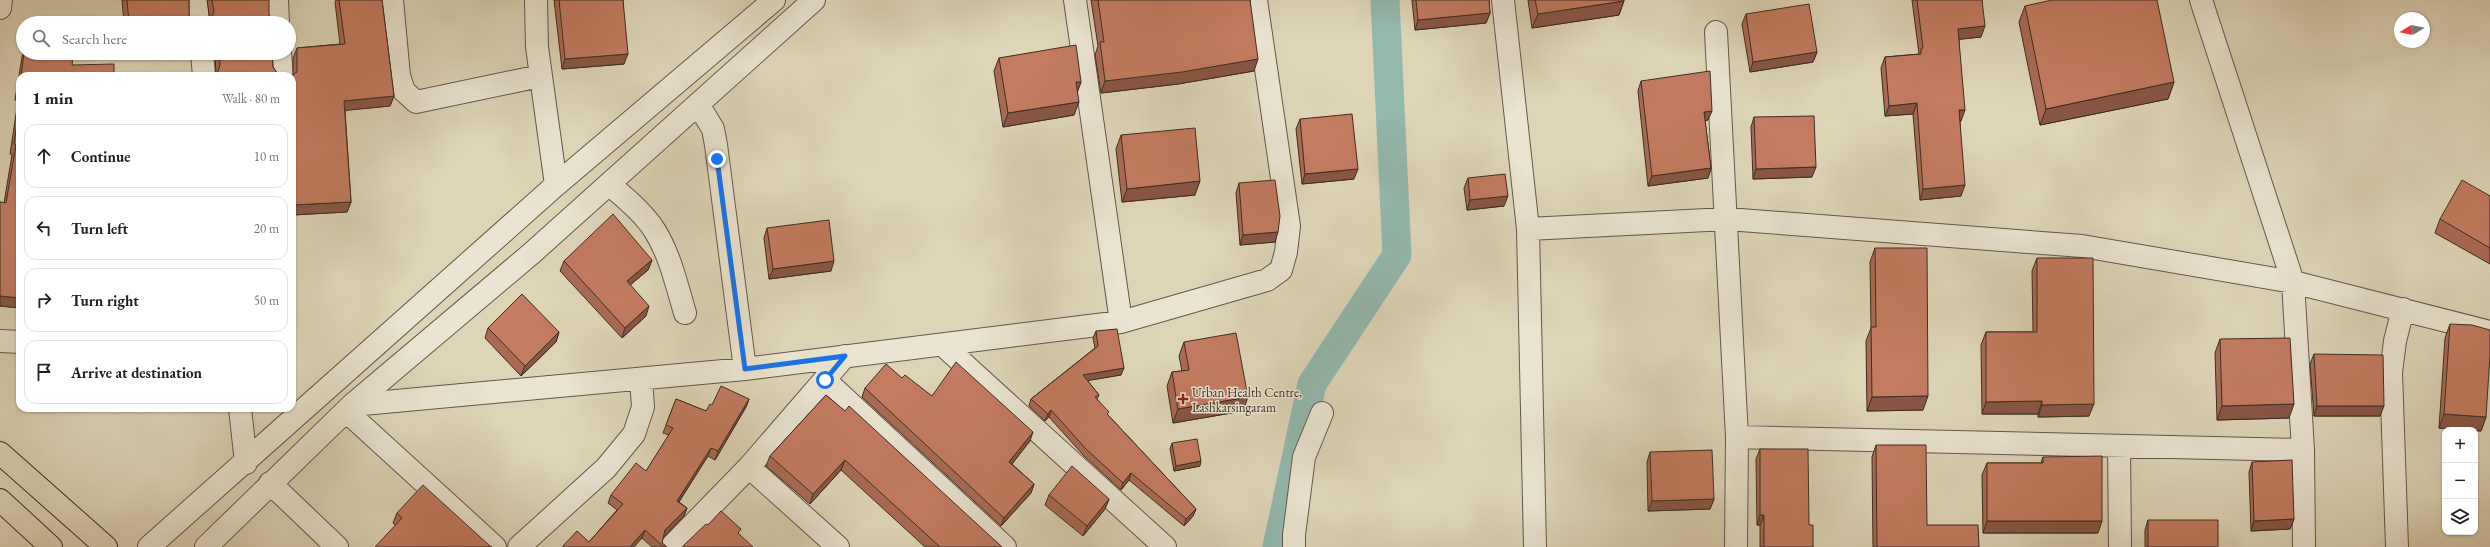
<!DOCTYPE html>
<html lang="en">
<head>
<meta charset="utf-8">
<style>
	body { margin:0; font-family:"EB Garamond",serif; background:#f6f6f6; color:#202124 }
	.controls { position:absolute; right:12px; bottom:12px; display:grid; overflow:hidden; border-radius:8px; box-shadow:0 1px 3px #0004 }
	.controls button { width:36px; height:36px; display:grid; place-items:center; padding:0; border:0; border-bottom:1px solid #e0e0e0; background:#fff; color:#202124; font:20px sans-serif }
	.compass { position:absolute; left:2394px; top:12px; width:36px; height:36px; border-radius:50%; background:#fff; box-shadow:0 1px 3px #0004; rotate:260deg }
	.stop { position:absolute; width:12px; height:12px; margin:-9px; border:3px solid #1a73e8; border-radius:50%; background:#fff }
	.stop.end { background:#1a73e8; border-color:#fff; box-shadow:0 1px 4px #0008 }
	.list { margin:0; padding:0; list-style:none }
	h2 { display:flex; justify-content:space-between; align-items:center; height:52px; margin:0; padding:0 16px; font-size:17px }
	h2 small { font-size:13px; font-weight:400; color:#757577 }
	.list li { display:grid; grid-template-columns:26px 1fr auto; gap:12px; align-items:center; box-sizing:border-box; height:64px; margin:0 8px 8px; padding:0 8px; border:1px solid #e0e0e0; border-radius:12px }
	.list b { display:block; font-size:15px; white-space:nowrap }
	.list em { font-size:13px; font-style:normal; color:#757577 }
	.icon { flex:none; width:22px; height:22px; fill:none; stroke:currentColor; stroke-width:2; stroke-linecap:round; stroke-linejoin:round }
	.map { position:relative; flex:none; width:2490px; height:547px; overflow:hidden }
	.search { position:absolute; background:#fff; box-shadow:0 1px 3px #0004; left:16px; top:16px; width:280px; height:44px; display:flex; align-items:center; gap:10px; box-sizing:border-box; padding:0 14px; border-radius:22px; color:#757577; font-size:15px }
	.panel { position:absolute; background:#fff; box-shadow:0 1px 3px #0004; left:16px; top:72px; width:280px; height:340px; border-radius:12px }
	.map>svg:first-child { display:block }
</style>
</head>
<body>
<div class="map">
<svg width="2490" height="547" viewBox="0 0 2490 547">
	<rect width="100%" height="100%" fill="#ded5b7"/>
	<filter id="stains"><feTurbulence type="fractalNoise" baseFrequency=".005" numOctaves="4"/><feColorMatrix values="0 0 0 0 .2 0 0 0 0 .09 0 0 0 0 .02 0 0 0 .5 -.17"/></filter>
	<radialGradient id="worn" r=".72"><stop offset=".6" stop-color="#630" stop-opacity="0"/><stop offset="1" stop-color="#630" stop-opacity=".3"/></radialGradient>
	<g fill="none" stroke-linecap="round" stroke-linejoin="round">
		<path stroke="#93b9ad" stroke-width="29" d="M 1277,547 L 1312,384 L 1397,255 L 1385,0"/>
		<defs>
			<path id="minor" d="M 196,0 L 198,23
				M 277,0 L 278,23
				M 392,0 L 399,76 L 404,91 L 416,102 L 540,76
				M 536,0 L 537,47 L 556,185
				M 1075,0 L 1121,322
				M 1503,0 L 1528,229 L 1535,547
				M 2201,0 L 2293,282 L 2303,450 L 2304,547
				M 0,8 L 1,0
				M 1716,32 L 1737,437 L 1736,547
				M 202,53 L 204,76
				M 280,53 L 282,76
				M 698,104 L 713,129 L 716,145 L 745,369
				M 609,184 C 625,198 643,212 655,231 C 670,255 677,286 685,313
				M 1528,229 L 1727,219 L 2082,246 L 2293,282 L 2490,332
				M 0,341 L 20,342
				M 944,346 L 1165,547
				M 825,380 L 1005,547
				M 352,405 L 745,369 L 1121,322 L 1267,280 L 1281,270 L 1286,252 L 1289,226 L 1256,0
				M 240,408 L 246,463
				M 346,411 L 495,547
				M 1737,437 L 2303,450
				M 2119,446 L 2120,547
				M 749,467 L 838,547
				M 270,483 L 337,547
				M 149,547 L 556,185 L 774,0
				M 206,547 L 352,405 L 532,253 L 814,0
				M 519,547 L 606,468 L 634,434 L 643,407 L 641,379
				M 671,547 L 749,467 L 845,356
				M 1294,547 L 1294,535 L 1304,457 L 1322,413
				M 2397,547 L 2391,372 L 2395,341 L 2403,309"/>
			<path id="major" d="M 0,453 L 106,547
				M 0,500 L 51,547"/>
		</defs>
		<use href="#minor" stroke="#65574a" stroke-width="24"/>
		<use href="#major" stroke="#3d2d25" stroke-width="24"/>
		<use href="#minor" stroke="#eae4d0" stroke-width="22"/>
		<use href="#major" stroke="#ded5b7" stroke-width="22"/>
	</g>
	<path fill="#a86a53" stroke="#3d2d25" d="M 122,0 L 189,0 L 189,15 L 196,23 L 124,23 Z
		M 207,0 L 269,0 L 210,20 Z
		M 336,0 L 382,0 L 394,96 L 390,106 L 345,110 L 351,202 L 347,212 L 292,215 L 292,76 L 293,74 L 293,58 L 297,48 L 340,44 L 335,2 Z
		M 554,0 L 623,0 L 624,64 L 562,69 Z
		M 1091,0 L 1250,0 L 1254,71 L 1178,84 L 1101,93 L 1095,55 L 1098,46 Z
		M 1412,0 L 1489,0 L 1490,13 L 1486,23 L 1415,30 Z
		M 1528,0 L 1624,0 L 1619,15 L 1532,28 Z
		M 1912,0 L 1982,0 L 1981,37 L 1959,39 L 1961,121 L 1960,121 L 1961,196 L 1920,200 L 1913,114 L 1885,116 L 1881,68 L 1885,57 L 1919,54 Z
		M 2025,6 L 2174,82 L 2168,99 L 2040,125 L 2019,22 Z
		M 1746,14 L 1817,52 L 1813,62 L 1750,72 L 1742,24 Z
		M 23,53 L 61,53 L 72,65 L 114,76 L 20,76 L 20,308 L 0,306 L 0,202 L 4,203 L 12,155 L 10,154 L 18,101 L 15,100 L 22,57 Z
		M 215,53 L 272,53 L 273,67 L 279,76 L 216,76 Z
		M 999,58 L 1081,82 L 1077,92 L 1074,115 L 1003,127 L 994,71 Z
		M 1641,81 L 1708,120 L 1705,121 L 1711,168 L 1708,178 L 1648,186 L 1638,91 Z
		M 1754,117 L 1812,177 L 1753,179 L 1751,127 Z
		M 1300,119 L 1354,179 L 1302,184 L 1296,129 Z
		M 1121,135 L 1195,195 L 1122,202 L 1116,149 Z
		M 1468,178 L 1504,206 L 1467,210 L 1464,188 Z
		M 1239,183 L 1275,242 L 1240,245 L 1236,193 Z
		M 2490,196 L 2490,264 L 2435,233 L 2440,219 Z
		M 767,228 L 831,271 L 769,279 L 764,238 Z
		M 1875,248 L 1923,410 L 1867,411 L 1866,341 L 1871,328 L 1870,262 Z
		M 2037,258 L 2089,416 L 2038,417 L 2038,414 L 1982,414 L 1981,345 L 1986,332 L 2033,332 L 2032,271 Z
		M 652,260 L 648,270 L 630,285 L 646,316 L 622,338 L 560,271 L 564,261 Z
		M 2450,324 L 2486,417 L 2481,431 L 2439,428 L 2445,338 Z
		M 488,328 L 559,332 L 556,342 L 521,376 L 485,338 Z
		M 1096,331 L 1121,375 L 1087,380 L 1099,395 L 1097,399 L 1108,415 L 1196,509 L 1193,516 L 1184,526 L 1129,480 L 1121,490 L 1084,456 L 1049,417 L 1045,421 L 1029,406 L 1031,399 L 1095,348 L 1093,338 Z
		M 2220,339 L 2289,418 L 2217,420 L 2215,353 Z
		M 1184,342 L 1243,411 L 1173,423 L 1167,386 L 1172,372 L 1182,371 L 1179,356 Z
		M 2314,354 L 2380,416 L 2314,416 L 2310,364 Z
		M 902,378 L 932,396 L 1030,441 L 1012,464 L 1034,484 L 1031,493 L 1001,526 L 862,397 L 865,388 Z
		M 826,395 L 1002,547 L 925,547 L 841,470 L 810,504 L 766,466 L 770,456 Z
		M 676,399 L 706,411 L 712,405 L 749,399 L 746,407 L 715,460 L 708,456 L 679,502 L 687,508 L 684,516 L 663,537 L 662,543 L 667,547 L 652,547 L 642,538 L 589,542 L 617,510 L 608,503 L 611,495 L 646,471 L 669,435 L 663,433 Z
		M 1172,443 L 1200,466 L 1174,471 L 1170,449 Z
		M 1876,445 L 1927,525 L 1979,547 L 1873,547 L 1872,457 Z
		M 1760,449 L 1809,525 L 1813,547 L 1760,547 L 1760,525 L 1757,525 L 1756,459 Z
		M 1650,452 L 1714,499 L 1710,509 L 1648,511 L 1647,462 Z
		M 2043,457 L 2098,533 L 1983,533 L 1982,475 L 1987,463 L 2041,463 Z
		M 2252,462 L 2294,519 L 2290,529 L 2251,531 L 2249,472 Z
		M 1049,495 L 1109,499 L 1105,509 L 1083,536 L 1045,505 Z
		M 397,513 L 490,546 L 395,525 L 393,523 Z
		M 2148,520 L 2218,547 L 2145,547 L 2145,530 Z"/>
	<path fill="#885644" stroke="#3d2d25" d="M 1624,1 L 1619,15 L 1532,28 L 1538,14 Z
		M 1490,13 L 1486,23 L 1415,30 L 1418,20 Z
		M 1985,26 L 1981,37 L 1954,40 L 1958,29 Z
		M 1817,52 L 1813,62 L 1750,72 L 1753,62 Z
		M 628,54 L 624,64 L 562,69 L 565,59 Z
		M 1258,59 L 1254,71 L 1178,84 L 1101,93 L 1105,81 Z
		M 1076,82 L 1081,82 L 1076,96 Z
		M 2174,82 L 2168,99 L 2040,125 L 2046,109 Z
		M 394,96 L 390,106 L 340,111 L 344,101 Z
		M 1079,102 L 1074,115 L 1003,127 L 1008,113 Z
		M 1917,103 L 1913,114 L 1885,116 L 1889,106 Z
		M 1959,110 L 1965,110 L 1961,121 L 1955,121 Z
		M 1712,111 L 1708,120 L 1700,122 L 1704,112 Z
		M 1816,167 L 1812,177 L 1753,179 L 1756,169 Z
		M 1711,168 L 1708,178 L 1648,186 L 1652,176 Z
		M 1358,169 L 1354,179 L 1302,184 L 1305,174 Z
		M 1200,181 L 1195,195 L 1122,202 L 1127,189 Z
		M 1965,185 L 1961,196 L 1920,200 L 1923,189 Z
		M 1508,196 L 1504,206 L 1467,210 L 1470,200 Z
		M 351,202 L 347,212 L 292,215 L 292,205 Z
		M 1278,232 L 1275,242 L 1240,245 L 1243,235 Z
		M 652,260 L 648,270 L 623,291 L 627,281 Z
		M 834,261 L 831,271 L 769,279 L 773,269 Z
		M 0,296 L 20,298 L 20,308 L 0,306 Z
		M 649,306 L 646,316 L 622,338 L 625,328 Z
		M 559,332 L 556,342 L 521,376 L 525,366 Z
		M 1124,368 L 1121,375 L 1080,382 L 1083,375 Z
		M 1928,396 L 1923,410 L 1867,411 L 1872,397 Z
		M 1248,397 L 1243,411 L 1173,423 L 1178,409 Z
		M 749,399 L 746,407 L 715,460 L 718,451 Z
		M 2042,401 L 2038,414 L 1982,414 L 1986,402 Z
		M 2094,404 L 2089,416 L 2038,417 L 2042,405 Z
		M 2294,404 L 2289,418 L 2217,420 L 2222,406 Z
		M 2317,406 L 2384,406 L 2380,416 L 2314,416 Z
		M 1051,410 L 1049,417 L 1045,421 L 1048,414 Z
		M 2444,414 L 2486,417 L 2481,431 L 2439,428 Z
		M 1033,432 L 1030,441 L 1006,471 L 1009,462 Z
		M 711,448 L 708,456 L 674,509 L 677,501 Z
		M 845,460 L 841,470 L 810,504 L 813,494 Z
		M 1201,461 L 1200,466 L 1174,471 L 1176,466 Z
		M 1131,473 L 1129,480 L 1121,490 L 1123,483 Z
		M 1034,484 L 1031,493 L 1001,526 L 1004,518 Z
		M 1109,499 L 1105,509 L 1083,536 L 1087,526 Z
		M 1714,499 L 1710,509 L 1648,511 L 1652,501 Z
		M 687,508 L 684,516 L 662,539 L 665,530 Z
		M 1196,509 L 1193,516 L 1184,526 L 1186,519 Z
		M 1760,515 L 1764,515 L 1760,525 L 1757,525 Z
		M 2294,519 L 2290,529 L 2251,531 L 2254,521 Z
		M 1987,521 L 2102,521 L 2098,533 L 1983,533 Z
		M 645,530 L 642,538 L 634,547 L 630,547 Z"/>
	<path fill="#c37b61" stroke="#3d2d25" d="M 127,0 L 189,0 L 189,15 L 196,23 L 129,23 Z
		M 212,0 L 269,0 L 269,14 L 273,23 L 209,23 L 214,12 Z
		M 339,0 L 382,0 L 394,96 L 344,101 L 351,202 L 292,205 L 292,76 L 291,76 L 297,72 L 297,48 L 345,44 Z
		M 559,0 L 623,0 L 628,54 L 565,59 Z
		M 1098,0 L 1250,0 L 1258,59 L 1182,72 L 1105,81 L 1100,42 L 1104,42 Z
		M 1416,0 L 1489,0 L 1490,13 L 1418,20 Z
		M 1535,0 L 1624,0 L 1624,1 L 1538,14 Z
		M 1917,0 L 1982,0 L 1985,26 L 1958,29 L 1965,110 L 1959,110 L 1965,185 L 1923,189 L 1917,103 L 1889,106 L 1885,57 L 1921,54 L 1921,49 L 1923,48 Z
		M 2052,0 L 2157,0 L 2174,82 L 2046,109 L 2025,6 Z
		M 1809,4 L 1817,52 L 1753,62 L 1746,14 Z
		M 1076,45 L 1081,82 L 1076,82 L 1079,102 L 1008,113 L 999,58 Z
		M 24,53 L 61,53 L 73,55 L 72,65 L 114,64 L 114,76 L 21,76 Z
		M 219,53 L 272,53 L 273,67 L 279,76 L 217,76 L 217,74 L 220,65 Z
		M 1710,71 L 1712,111 L 1704,112 L 1711,168 L 1652,176 L 1641,81 Z
		M 20,80 L 20,90 L 18,90 Z
		M 20,102 L 20,298 L 0,296 L 0,202 L 6,203 L 16,145 L 14,144 Z
		M 1352,114 L 1358,169 L 1305,174 L 1300,119 Z
		M 1814,116 L 1816,167 L 1756,169 L 1754,117 Z
		M 1195,128 L 1200,181 L 1127,189 L 1121,135 Z
		M 1505,174 L 1508,196 L 1470,200 L 1468,178 Z
		M 1275,180 L 1280,216 L 1278,232 L 1243,235 L 1239,183 Z
		M 2462,180 L 2490,196 L 2490,248 L 2440,219 Z
		M 613,214 L 652,260 L 627,281 L 649,306 L 625,328 L 564,261 Z
		M 829,220 L 834,261 L 773,269 L 767,228 Z
		M 1875,248 L 1927,248 L 1928,396 L 1872,397 L 1871,327 L 1876,327 Z
		M 2037,258 L 2093,258 L 2094,404 L 2042,405 L 2042,401 L 1986,402 L 1986,332 L 2037,332 Z
		M 522,294 L 559,332 L 525,366 L 488,328 Z
		M 2450,324 L 2472,325 L 2490,330 L 2490,355 L 2486,417 L 2444,414 Z
		M 1117,329 L 1124,368 L 1083,375 L 1099,395 L 1095,397 L 1109,412 L 1107,414 L 1196,509 L 1186,519 L 1131,473 L 1123,483 L 1086,449 L 1051,410 L 1048,414 L 1031,399 L 1098,346 L 1096,331 Z
		M 1236,333 L 1248,397 L 1178,409 L 1172,372 L 1189,370 L 1184,342 Z
		M 2290,338 L 2294,404 L 2222,406 L 2220,339 Z
		M 2314,354 L 2383,355 L 2384,406 L 2317,406 Z
		M 956,362 L 1033,432 L 1009,462 L 1034,484 L 1004,518 L 865,388 L 886,364 L 902,378 L 905,375 L 932,396 Z
		M 721,386 L 749,399 L 718,451 L 711,448 L 677,501 L 687,508 L 665,530 L 662,543 L 667,547 L 664,547 L 645,530 L 630,547 L 562,547 L 577,531 L 589,542 L 623,504 L 611,495 L 636,463 L 646,471 L 673,428 L 666,425 L 676,399 L 706,411 L 710,404 L 712,405 Z
		M 826,395 L 845,411 L 849,406 L 1002,547 L 939,547 L 939,546 L 845,460 L 813,494 L 770,456 Z
		M 1197,439 L 1201,461 L 1176,466 L 1172,443 Z
		M 1876,445 L 1926,445 L 1927,525 L 1978,525 L 1979,547 L 1877,547 Z
		M 1760,449 L 1808,449 L 1809,525 L 1813,525 L 1813,547 L 1764,547 L 1764,515 L 1760,515 Z
		M 1712,450 L 1714,499 L 1652,501 L 1650,452 Z
		M 2102,456 L 2102,521 L 1987,521 L 1987,463 L 2043,463 L 2043,457 Z
		M 2292,460 L 2294,519 L 2254,521 L 2252,462 Z
		M 1072,466 L 1109,499 L 1087,526 L 1049,495 Z
		M 423,485 L 490,546 L 492,547 L 375,547 L 402,518 L 397,513 Z
		M 721,511 L 741,529 L 738,533 L 753,547 L 682,547 L 706,524 L 708,525 Z
		M 2148,520 L 2218,520 L 2218,547 L 2148,547 Z"/>
	<g fill="none" stroke-linecap="round" stroke-linejoin="round">
		<path stroke="#1a73e8" stroke-width="5" d="M 717,159 L 745,369 L 845,356 L 825,380"/>
	</g>
	<path fill="#8f2418" stroke="#eae4d0" stroke-width="1.5" d="M1181 393h4v4h4v4h-4v4h-4v-4h-4v-4h4z"/>
	<g text-anchor="middle" stroke-width="3" stroke-linejoin="round" paint-order="stroke">
		<g font-size="13" fill="#3d2d25" stroke="#eae4d0" text-anchor="start">
			<text x="1192" y="397">Urban Health Centre,<tspan x="1192" dy="15">Lashkarsingaram</tspan></text>
		</g>
	</g>
	<rect width="100%" height="100%" filter="url(#stains)"/>
	<rect width="100%" height="100%" fill="url(#worn)"/>
</svg>
<div class="controls">
<button>+</button>
<button>−</button>
<button><svg class="icon" aria-label="layers" viewBox="0 0 24 24"><path d="M12 4l9 5-9 5-9-5zM3 14l9 5 9-5"/></svg></button>
</div>
<svg class="compass" viewBox="-18 -18 36 36"><path d="M0-13l5 13h-10z" fill="#e53935"/><path d="M0 13l5-13h-10z" fill="#757577"/></svg>
<div class="stop" style="left:825px;top:380px"></div>
<div class="stop end" style="left:717px;top:159px"></div>
<div class="search"><svg class="icon" aria-label="search" viewBox="0 0 24 24"><circle cx="10" cy="10" r="6"/><path d="M15 15l6 6"/></svg>Search here</div>
<section class="panel">
<h2>1 min<small>Walk · 80 m</small></h2>
<ul class="list">
<li><svg class="icon" aria-label="ahead" viewBox="0 0 24 24"><path d="M12 20V5M6 11l6-6 6 6"/></svg><div><b>Continue</b></div><em>10 m</em></li>
<li><svg class="icon" aria-label="left" viewBox="0 0 24 24"><path d="M17 20v-9H6M10 6l-5 5 5 5"/></svg><div><b>Turn left</b></div><em>20 m</em></li>
<li><svg class="icon" aria-label="right" viewBox="0 0 24 24"><path d="M7 20v-9h11M14 6l5 5-5 5"/></svg><div><b>Turn right</b></div><em>50 m</em></li>
<li><svg class="icon" aria-label="arrive" viewBox="0 0 24 24"><path d="M6 21V4h12l-3 4 3 4H6"/></svg><div><b>Arrive at destination</b></div></li>
</ul>
</section>
</div>
</body>
</html>
